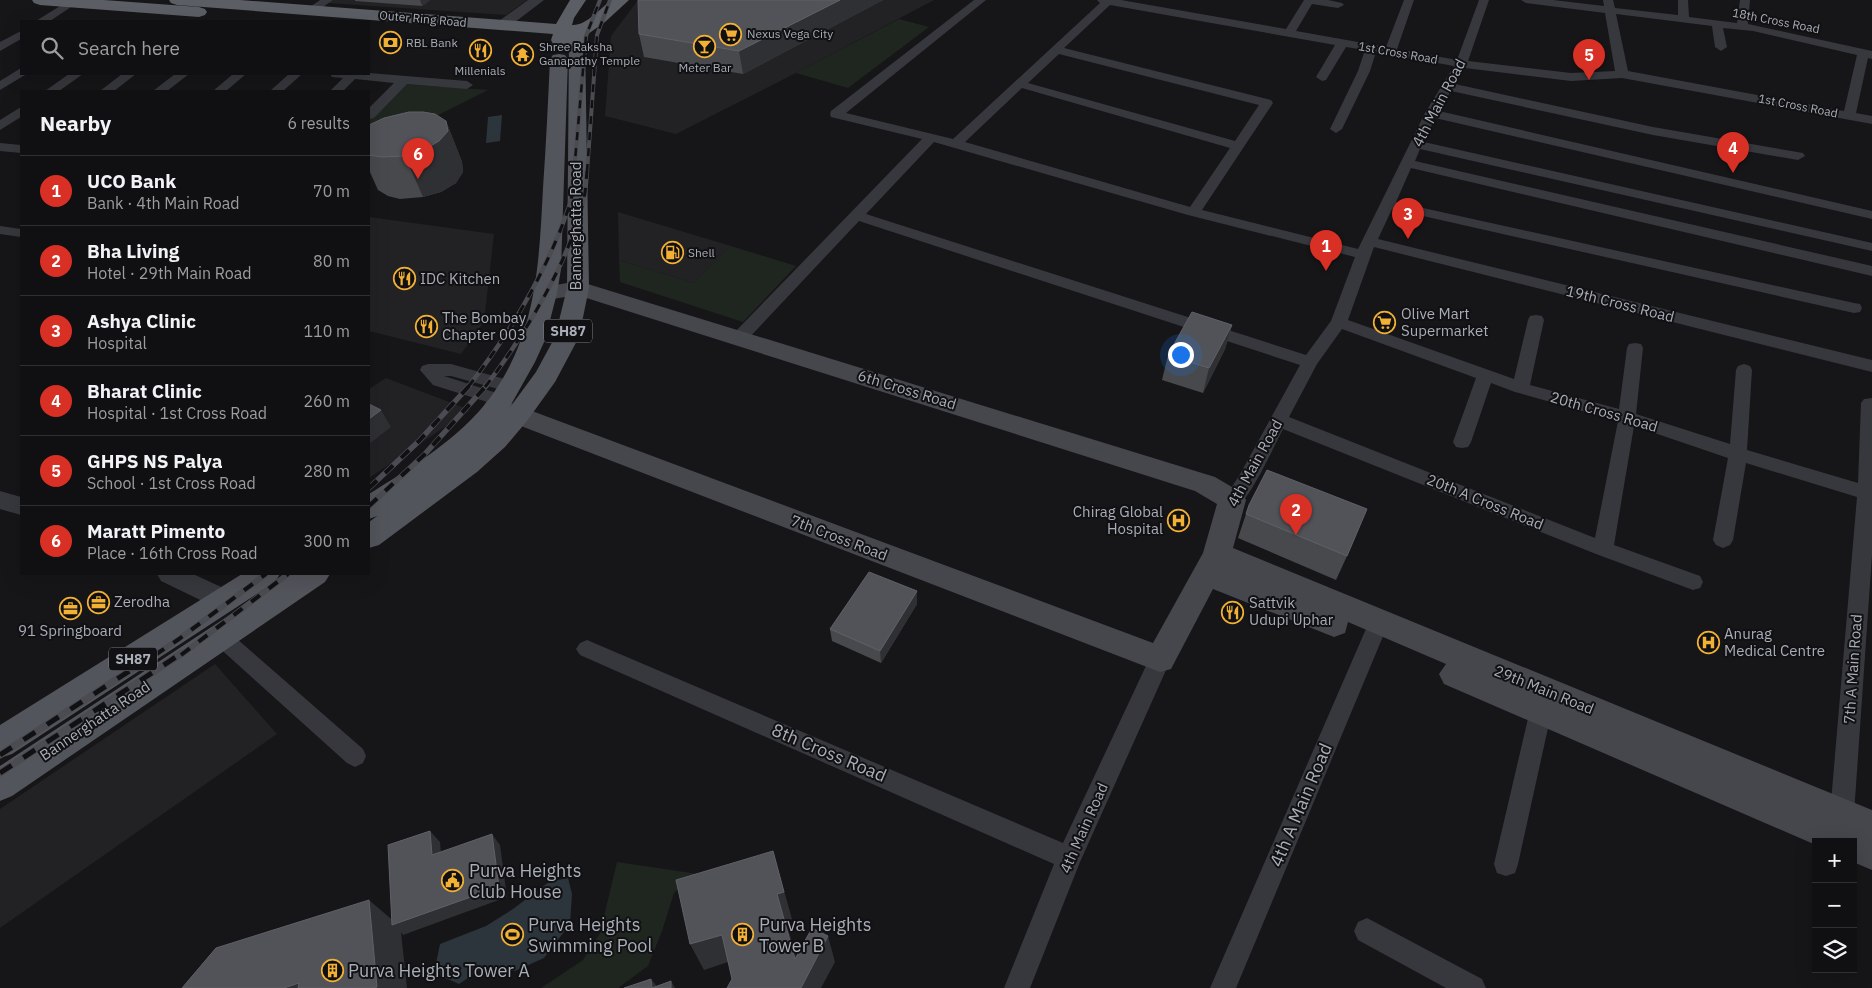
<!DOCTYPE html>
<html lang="en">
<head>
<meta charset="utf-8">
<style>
	body { margin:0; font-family:"IBM Plex Sans",sans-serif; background:#19191b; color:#f1f3f6 }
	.controls { position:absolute; right:15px; bottom:15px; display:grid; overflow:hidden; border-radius:0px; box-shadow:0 5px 20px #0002 }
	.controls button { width:45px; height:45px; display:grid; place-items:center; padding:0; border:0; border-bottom:1px solid #303032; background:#101012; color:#f1f3f6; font:25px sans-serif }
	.you { position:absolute; left:1180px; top:354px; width:18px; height:18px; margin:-12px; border:4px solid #fff; border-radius:50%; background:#1a73e8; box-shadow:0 0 0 8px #1a73e833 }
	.badge { display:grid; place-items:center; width:32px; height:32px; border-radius:50%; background:#d93025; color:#fff; font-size:16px; font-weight:700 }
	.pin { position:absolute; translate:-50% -41px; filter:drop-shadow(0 1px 2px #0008) }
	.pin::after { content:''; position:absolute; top:26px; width:18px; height:15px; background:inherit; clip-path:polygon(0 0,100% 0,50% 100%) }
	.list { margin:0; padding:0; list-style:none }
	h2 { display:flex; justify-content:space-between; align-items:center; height:65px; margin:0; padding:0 20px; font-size:21px }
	h2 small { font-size:16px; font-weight:400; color:#9c9d9f }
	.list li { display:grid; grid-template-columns:32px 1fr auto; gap:15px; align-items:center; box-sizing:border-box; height:70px; padding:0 20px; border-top:1px solid #303032 }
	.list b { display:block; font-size:19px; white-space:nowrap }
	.list p { margin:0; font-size:16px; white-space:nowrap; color:#9c9d9f }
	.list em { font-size:16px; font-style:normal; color:#9c9d9f }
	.icon { flex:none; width:28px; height:28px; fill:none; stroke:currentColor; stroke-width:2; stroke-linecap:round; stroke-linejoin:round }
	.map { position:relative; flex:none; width:1872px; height:988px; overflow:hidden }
	.search { position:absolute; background:#101012; box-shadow:0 5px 20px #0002; left:20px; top:20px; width:350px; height:55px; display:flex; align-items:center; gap:12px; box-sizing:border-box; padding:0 18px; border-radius:0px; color:#9c9d9f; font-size:19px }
	.panel { position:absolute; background:#101012; box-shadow:0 5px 20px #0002; left:20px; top:90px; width:350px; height:485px; border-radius:0px }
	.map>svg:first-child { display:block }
</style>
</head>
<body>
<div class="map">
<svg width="1872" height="988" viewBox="0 0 1872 988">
	<rect width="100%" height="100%" fill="#161618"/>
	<path fill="#222225" d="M 333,0 L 527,0 L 506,15 L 328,3 Z
		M 638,0 L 934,0 L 796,73 L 676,134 L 605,116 L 611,36 Z
		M 618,212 L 731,246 L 694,283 L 619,260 Z
		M 369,217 L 494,234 L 484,322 L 461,354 L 369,331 Z
		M 386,378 L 470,410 L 369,478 L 369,389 Z
		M 215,664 L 277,734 L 0,928 L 0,809 Z"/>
	<path fill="#1e261f" d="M 899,19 L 929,27 L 848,88 L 796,73 Z
		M 406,84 L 488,90 L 369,150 L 369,120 Z
		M 731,246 L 796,266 L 743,322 L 620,282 L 619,260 L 694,283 Z
		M 617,862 L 698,874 L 674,893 L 662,931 L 648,966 L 618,988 L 541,988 L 583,960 L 600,933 Z"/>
	<path fill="#2c353c" d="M 502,115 L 500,141 L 486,143 L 488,117 Z
		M 568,878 L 572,894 L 570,924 L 544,958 L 515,971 L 483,968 L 459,984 L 434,973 L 440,944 L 486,926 L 513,909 L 549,882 Z"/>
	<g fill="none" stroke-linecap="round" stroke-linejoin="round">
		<path fill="#37383d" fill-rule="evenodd" d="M 320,0 L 333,0 L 317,11 L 309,11 L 307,9 Z
			M 974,0 L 986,0 L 846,113 L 953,139 L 1100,3 L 1097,0 L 1121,0 L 1286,29 L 1304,0 L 1328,0 L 1342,3 L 1344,5 L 1338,8 L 1312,4 L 1296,31 L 1386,47 L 1404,0 L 1414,0 L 1397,49 L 1457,60 L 1479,0 L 1489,0 L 1468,61 L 1571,73 L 1615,71 L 1605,13 L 1526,3 L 1521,0 L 1553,0 L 1604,6 L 1603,0 L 1613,0 L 1615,8 L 1678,15 L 1678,0 L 1688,0 L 1689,17 L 1737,23 L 1740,0 L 1750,0 L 1748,24 L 1872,51 L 1872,59 L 1868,58 L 1856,113 L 1872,116 L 1872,124 L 1622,78 L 1571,81 L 1465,68 L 1455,84 L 1653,127 L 1803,153 L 1805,156 L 1798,160 L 1653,135 L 1451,91 L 1439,111 L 1872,211 L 1872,219 L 1435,118 L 1424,142 L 1872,243 L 1872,251 L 1420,149 L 1415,161 L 1872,266 L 1872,276 L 1411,168 L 1396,202 L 1854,303 L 1860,304 L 1862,308 L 1860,312 L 1854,313 L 1392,209 L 1378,239 L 1872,360 L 1872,372 L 1374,247 L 1348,320 L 1514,379 L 1528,320 L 1530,316 L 1536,315 L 1542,316 L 1544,320 L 1530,385 L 1619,409 L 1627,348 L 1629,344 L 1635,343 L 1641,344 L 1643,348 L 1636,414 L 1730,444 L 1736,370 L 1738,366 L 1744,364 L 1750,366 L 1752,370 L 1747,450 L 1858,483 L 1861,403 L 1864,399 L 1872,398 L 1872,555 L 1854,814 L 1850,822 L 1842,825 L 1834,822 L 1830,814 L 1857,497 L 1746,463 L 1733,540 L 1730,545 L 1723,548 L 1716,545 L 1713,540 L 1728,458 L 1634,426 L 1614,545 L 1700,576 L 1703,582 L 1700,588 L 1693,590 L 1596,554 L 1283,429 C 1275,444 1250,500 1237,506 C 1232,508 1229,506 1225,505 L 1223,500 L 1239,476 L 1300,365 L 859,221 L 746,341 L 740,342 L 734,341 L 732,337 L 734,333 L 922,139 L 831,117 L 830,114 L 831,111 ZM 1110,5 L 1335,45 L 1316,77 L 1322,81 L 1326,80 L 1346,47 L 1365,50 L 1358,71 L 1330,129 L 1336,133 L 1342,129 L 1370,71 L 1376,52 L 1454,66 L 1425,113 L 1358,249 L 1202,210 L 1273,103 L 1271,100 L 1064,48 ZM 1616,14 L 1712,26 L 1715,47 L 1721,51 L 1727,47 L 1723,28 L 1753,31 L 1857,55 L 1844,111 L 1628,71 ZM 1059,54 L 1259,105 L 1235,141 L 1028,83 ZM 1022,88 L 1230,148 L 1190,207 L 965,142 ZM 934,142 L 1188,215 L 1355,257 L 1331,321 L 1306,355 L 866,214 ZM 1342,329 L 1476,378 L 1453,442 L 1456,447 L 1462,448 L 1468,447 L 1471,442 L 1491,383 L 1515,392 L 1618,421 L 1595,538 L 1289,417 L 1317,364 Z
			M 68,1 L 73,0 L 77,3 L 50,21 L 36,21 Z
			M 21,31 L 21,39 L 0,51 L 0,42 Z
			M 21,68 L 21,74 L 25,75 L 0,90 L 0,81 Z
			M 369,73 L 467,81 L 473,85 L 467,89 L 407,84 L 374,118 L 369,119 L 369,108 L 394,83 L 355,79 L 343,91 L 330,91 L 343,78 L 332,77 L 330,74 Z
			M 69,74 L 83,74 L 59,91 L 45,91 Z
			M 122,74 L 136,74 L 114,91 L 100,91 Z
			M 175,74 L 189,74 L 167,91 L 153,91 Z
			M 233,74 L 246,74 L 226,91 L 213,91 Z
			M 289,74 L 302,74 L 283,91 L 270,91 Z
			M 21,107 L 21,117 L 0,130 L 0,120 Z
			M 0,143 L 21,145 L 21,153 L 0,151 Z
			M 0,226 L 21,229 L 21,237 L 0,234 Z
			M 428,364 L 451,364 L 515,382 L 518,386 L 515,390 L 509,392 L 451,376 L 444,376 L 506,396 L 509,400 L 506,404 L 500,406 L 433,385 L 420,370 L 422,366 Z
			M 1379,613 L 1386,616 L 1389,622 L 1236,988 L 1210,988 L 1369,622 L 1372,616 Z
			M 222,629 L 229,632 L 363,749 L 366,756 L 363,763 L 355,767 L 347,763 L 215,644 L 211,638 L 215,632 Z
			M 587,640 L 1063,843 L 1152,653 L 1160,650 L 1168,653 L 1171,659 L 1080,862 L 1030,988 L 1004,988 L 1054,864 L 580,655 L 576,649 L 580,643 Z
			M 1541,700 L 1549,703 L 1552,710 L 1518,864 L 1515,873 L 1506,876 L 1497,873 L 1494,864 L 1530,710 L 1533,703 Z
			M 1367,918 L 1482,979 L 1486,988 L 1446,988 L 1358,940 L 1354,931 L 1358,922 Z"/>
		<path fill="#37383d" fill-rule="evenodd" d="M 528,0 L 544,0 L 506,29 L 496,29 L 494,26 L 496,23 Z
			M 0,491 L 21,497 L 21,515 L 0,509 Z
			M 157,574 L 193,574 L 232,592 L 236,600 L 232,608 L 223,611 L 161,581 Z"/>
		<path fill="#45474d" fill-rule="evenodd" d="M 578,281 L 1215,477 L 1242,493 L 1246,500 L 1233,548 L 1872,810 L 1872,870 L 1853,862 L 1853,842 L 1816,842 L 1816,845 L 1444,684 L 1439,674 L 1446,664 L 1348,622 L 1345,633 L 1334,637 L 1213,589 L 1171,669 L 1160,672 L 487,413 L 483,407 L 487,401 L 496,398 L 505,401 L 1153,643 L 1203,553 L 1217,504 L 1195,491 L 577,295 L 547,300 L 539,298 L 536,293 L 539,288 Z"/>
		<path fill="#53555c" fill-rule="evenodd" d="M 577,35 L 583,36 L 585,40 L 589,288 L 579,337 L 555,382 L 527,421 L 505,447 L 477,472 L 379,545 L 369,548 L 369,522 L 377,516 L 369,519 L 369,494 C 412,467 459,439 490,398 C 537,334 539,263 543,188 C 546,145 548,102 550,59 L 553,55 L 559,54 L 565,55 L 568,59 L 561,269 L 557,293 L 545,340 L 535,362 L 508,410 L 536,372 L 555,337 L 567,288 L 569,40 L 571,36 Z
			M 242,574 L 280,574 L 275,582 L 12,754 L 0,758 L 0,725 Z
			M 292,574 L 330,574 L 325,582 L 12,796 L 0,801 L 0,766 Z"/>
		<path fill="#5b5e65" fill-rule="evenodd" d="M 32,0 L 104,0 L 199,7 L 205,9 L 207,12 L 205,15 L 199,17 L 40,5 L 34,3 Z
			M 169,0 L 240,0 L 556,24 L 570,0 L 586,0 L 574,18 L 572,25 C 586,26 601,8 611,0 L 629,0 L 605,22 L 588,34 L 583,44 L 553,44 L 551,40 L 553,34 L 177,5 L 171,3 Z"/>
		<defs>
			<path id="rail-far3" d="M 574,172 L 586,36 L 600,0
				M 587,172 L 597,35 L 610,0"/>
			<path id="rail-far2" d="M 468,387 C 511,332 546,273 569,207 L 572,196 L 574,171
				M 485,387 C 523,338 571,259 584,198 C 586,189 586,180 587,171"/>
			<path id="rail-far1" d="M 369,488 L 419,441 L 469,386
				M 369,506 L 424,455 L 486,386
				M 155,655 L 179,639 L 266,574
				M 181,655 L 288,574"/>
			<path id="rail" d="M 0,755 L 157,653
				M 0,773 L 182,653"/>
		</defs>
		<use href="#rail-far3" stroke="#4a4c52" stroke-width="4"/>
		<use href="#rail-far2" stroke="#4a4c52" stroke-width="4.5"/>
		<use href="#rail-far1" stroke="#4a4c52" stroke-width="5.5"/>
		<use href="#rail" stroke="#4a4c52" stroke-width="7"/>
		<use href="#rail-far3" stroke="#111113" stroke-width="2.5" stroke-dasharray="8" stroke-linecap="butt"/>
		<use href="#rail-far2" stroke="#111113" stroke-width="3" stroke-dasharray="9" stroke-linecap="butt"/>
		<use href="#rail-far1" stroke="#111113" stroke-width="4" stroke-dasharray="11" stroke-linecap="butt"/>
		<use href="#rail" stroke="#111113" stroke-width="5" stroke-dasharray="14" stroke-linecap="butt"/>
	</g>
	<path fill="#47494d" d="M 355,0 L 430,0 L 422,6 L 355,1 Z
		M 638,0 L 883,0 L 743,74 L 644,57 L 639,34 Z
		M 446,121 L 462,162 L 463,172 L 456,183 L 441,192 L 423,197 L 400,199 L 388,196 L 378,190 L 369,170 L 369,125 Z
		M 1232,325 L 1225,349 L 1203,393 L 1162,380 L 1168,355 Z
		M 1249,505 L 1347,556 L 1336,580 L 1238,538 Z
		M 917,591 L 917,604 L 881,663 L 832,641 L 830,629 Z"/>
	<path fill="#2f3033" d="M 420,0 L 430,0 L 422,6 Z
		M 840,0 L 883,0 L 743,74 L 739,51 Z
		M 446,121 L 462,162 L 463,172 L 456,183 L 441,192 L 423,197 L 405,156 Z
		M 1232,325 L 1225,349 L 1203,393 L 1209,368 Z
		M 381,410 L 391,427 L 369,444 L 369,419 Z
		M 917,591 L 917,604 L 881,663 L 880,651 Z
		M 430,831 L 440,842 L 442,865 L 432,855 Z
		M 492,834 L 500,845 L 507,897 L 403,935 L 401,932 L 407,988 L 373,988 L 369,900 L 397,924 Z
		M 773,851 L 792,919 L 786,921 L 803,983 L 795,959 L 777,894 Z
		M 722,935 L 734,960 L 704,970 L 690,944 Z
		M 828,936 L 835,962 L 821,988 L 801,988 Z
		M 651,979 L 658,988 L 652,988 Z
		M 671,981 L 675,988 L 671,988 Z
		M 299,983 L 307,988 L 284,988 Z"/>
	<path fill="#525359" stroke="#5f6168" d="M 638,0 L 840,0 L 739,51 L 639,34 Z
		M 409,112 L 423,112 L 435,114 L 446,121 L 448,131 L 439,141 L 424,150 L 405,156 L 381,157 L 369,155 L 369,125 L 384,118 Z
		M 1192,312 L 1232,325 L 1209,368 L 1168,355 Z
		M 369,404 L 381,410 L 369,419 Z
		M 1267,470 L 1367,509 L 1347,556 L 1246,514 L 1249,505 Z
		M 869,572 L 917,591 L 880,651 L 830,629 Z
		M 430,831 L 432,855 L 492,834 L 499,887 L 392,925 L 388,845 Z
		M 773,851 L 784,892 L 777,894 L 795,959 L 812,928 L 828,936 L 801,988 L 727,988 L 732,979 L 722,935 L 690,944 L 676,880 Z
		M 369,900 L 377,987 L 373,988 L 298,988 L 299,983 L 284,988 L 182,988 L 216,948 Z
		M 651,979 L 652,988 L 671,981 L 671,988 L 624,988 Z"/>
	<defs>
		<symbol id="supermarket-ring" viewBox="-11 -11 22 22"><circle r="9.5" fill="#111113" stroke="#f2b134" stroke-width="1.5"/><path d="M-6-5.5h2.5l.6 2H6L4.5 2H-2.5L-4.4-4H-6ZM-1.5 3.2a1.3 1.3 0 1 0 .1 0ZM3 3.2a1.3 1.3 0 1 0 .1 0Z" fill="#f2b134"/></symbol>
		<symbol id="bank-ring" viewBox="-11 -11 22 22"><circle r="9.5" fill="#111113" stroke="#f2b134" stroke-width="1.5"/><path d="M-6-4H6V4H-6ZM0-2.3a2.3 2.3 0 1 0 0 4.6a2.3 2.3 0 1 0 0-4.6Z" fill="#f2b134"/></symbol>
		<symbol id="bar-ring" viewBox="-11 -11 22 22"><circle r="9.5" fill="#111113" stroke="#f2b134" stroke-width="1.5"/><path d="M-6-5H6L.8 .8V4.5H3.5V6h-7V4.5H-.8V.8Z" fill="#f2b134"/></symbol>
		<symbol id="restaurant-ring" viewBox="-11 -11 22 22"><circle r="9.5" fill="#111113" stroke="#f2b134" stroke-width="1.5"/><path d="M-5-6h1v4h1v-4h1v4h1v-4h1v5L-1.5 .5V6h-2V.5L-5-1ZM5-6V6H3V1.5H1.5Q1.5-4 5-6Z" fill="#f2b134"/></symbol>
		<symbol id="temple-ring" viewBox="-11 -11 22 22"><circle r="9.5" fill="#111113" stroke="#f2b134" stroke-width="1.5"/><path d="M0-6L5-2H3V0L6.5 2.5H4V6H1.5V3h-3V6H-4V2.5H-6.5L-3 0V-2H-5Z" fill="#f2b134"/></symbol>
		<symbol id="fuel-ring" viewBox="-11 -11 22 22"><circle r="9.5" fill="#111113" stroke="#f2b134" stroke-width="1.5"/><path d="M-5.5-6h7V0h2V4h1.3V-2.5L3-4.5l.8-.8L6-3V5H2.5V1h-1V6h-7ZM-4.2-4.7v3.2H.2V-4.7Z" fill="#f2b134"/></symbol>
		<symbol id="hospital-ring" viewBox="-11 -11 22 22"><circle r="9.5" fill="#111113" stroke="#f2b134" stroke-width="1.5"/><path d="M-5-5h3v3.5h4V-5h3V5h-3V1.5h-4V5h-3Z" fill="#f2b134"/></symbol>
		<symbol id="office-ring" viewBox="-11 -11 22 22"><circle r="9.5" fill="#111113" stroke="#f2b134" stroke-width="1.5"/><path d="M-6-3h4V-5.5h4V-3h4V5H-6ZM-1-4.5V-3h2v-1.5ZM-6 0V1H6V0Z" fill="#f2b134"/></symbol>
		<symbol id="civic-ring" viewBox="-11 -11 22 22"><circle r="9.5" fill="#111113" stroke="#f2b134" stroke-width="1.5"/><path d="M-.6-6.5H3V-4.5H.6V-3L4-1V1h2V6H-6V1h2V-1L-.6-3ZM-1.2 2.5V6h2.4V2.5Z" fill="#f2b134"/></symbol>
		<symbol id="stadium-ring" viewBox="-11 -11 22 22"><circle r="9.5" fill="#111113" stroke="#f2b134" stroke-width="1.5"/><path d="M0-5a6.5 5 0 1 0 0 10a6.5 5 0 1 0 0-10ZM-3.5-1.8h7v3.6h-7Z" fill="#f2b134"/></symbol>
		<symbol id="building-ring" viewBox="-11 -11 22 22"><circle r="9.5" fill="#111113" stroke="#f2b134" stroke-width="1.5"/><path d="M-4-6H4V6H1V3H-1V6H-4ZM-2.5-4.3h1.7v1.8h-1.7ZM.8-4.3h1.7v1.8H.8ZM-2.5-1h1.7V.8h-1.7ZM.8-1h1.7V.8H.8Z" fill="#f2b134"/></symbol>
	</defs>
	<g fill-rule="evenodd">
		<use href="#supermarket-ring" x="718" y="22" width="25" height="25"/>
		<use href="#bank-ring" x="378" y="30" width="25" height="25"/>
		<use href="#bar-ring" x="692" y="34" width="25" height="25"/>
		<use href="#restaurant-ring" x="468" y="38" width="25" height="25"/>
		<use href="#temple-ring" x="510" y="42" width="25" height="25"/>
		<use href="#fuel-ring" x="660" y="240" width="25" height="25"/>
		<use href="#restaurant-ring" x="392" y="266" width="25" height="25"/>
		<use href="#supermarket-ring" x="1372" y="310" width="25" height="25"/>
		<use href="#restaurant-ring" x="414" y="314" width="25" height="25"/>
		<use href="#hospital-ring" x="1166" y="508" width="25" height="25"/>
		<use href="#office-ring" x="86" y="590" width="25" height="25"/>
		<use href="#office-ring" x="58" y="596" width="25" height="25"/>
		<use href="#restaurant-ring" x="1220" y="600" width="25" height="25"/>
		<use href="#hospital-ring" x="1696" y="630" width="25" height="25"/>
		<use href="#civic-ring" x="440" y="868" width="25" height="25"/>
		<use href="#stadium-ring" x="500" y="922" width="25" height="25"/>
		<use href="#building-ring" x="730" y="922" width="25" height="25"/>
		<use href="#building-ring" x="320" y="958" width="25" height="25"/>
	</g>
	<g text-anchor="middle" stroke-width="4" stroke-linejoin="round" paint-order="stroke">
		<g font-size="12" fill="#a8adb8" stroke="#111113">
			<text transform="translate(423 19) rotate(5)" y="4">Outer Ring Road</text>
			<text transform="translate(1776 21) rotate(11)" y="4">18th Cross Road</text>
			<text transform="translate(1398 53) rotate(10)" y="4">1st Cross Road</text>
			<text transform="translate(1798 106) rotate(11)" y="4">1st Cross Road</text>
		</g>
		<g font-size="12" fill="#a8adb8" stroke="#111113" text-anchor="start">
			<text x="747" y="38">Nexus Vega City</text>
			<text x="406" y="47">RBL Bank</text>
			<text x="539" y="51">Shree Raksha<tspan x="539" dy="14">Ganapathy Temple</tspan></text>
			<text x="705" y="72" text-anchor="middle">Meter Bar</text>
			<text x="480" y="75" text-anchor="middle">Millenials</text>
			<text x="688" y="257">Shell</text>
		</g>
		<g fill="#111113" stroke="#7b7e86" stroke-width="1">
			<rect x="544" y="319.5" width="48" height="23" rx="4"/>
			<rect x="109" y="647.5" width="48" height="23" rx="4"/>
		</g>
		<g font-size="14" font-weight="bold" fill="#a8adb8">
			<text x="568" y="336">SH87</text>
			<text x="133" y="664">SH87</text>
		</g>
		<g font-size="15" fill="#a8adb8" stroke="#111113">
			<text transform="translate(1439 103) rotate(-62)" y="5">4th Main Road</text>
			<text transform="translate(576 226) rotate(-90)" y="5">Bannerghatta Road</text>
			<text transform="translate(1620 304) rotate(14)" y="5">19th Cross Road</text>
			<text transform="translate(907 390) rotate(17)" y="5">6th Cross Road</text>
			<text transform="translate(1604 412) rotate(16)" y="5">20th Cross Road</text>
			<text transform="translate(1255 463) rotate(-61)" y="5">4th Main Road</text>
			<text transform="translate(1485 502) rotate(22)" y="5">20th A Cross Road</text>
			<text transform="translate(839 538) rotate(21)" y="5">7th Cross Road</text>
			<text transform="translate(1853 669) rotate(-86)" y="5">7th A Main Road</text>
			<text transform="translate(1544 690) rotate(22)" y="5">29th Main Road</text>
			<text transform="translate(95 721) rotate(-34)" y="5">Bannerghatta Road</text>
			<text transform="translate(1084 828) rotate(-66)" y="5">4th Main Road</text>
		</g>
		<g font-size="15" fill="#a8adb8" stroke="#111113" text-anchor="start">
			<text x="420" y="284">IDC Kitchen</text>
			<text x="1401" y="319">Olive Mart<tspan x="1401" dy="17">Supermarket</tspan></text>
			<text x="442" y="323">The Bombay<tspan x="442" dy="17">Chapter 003</tspan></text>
			<text x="1163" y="517" text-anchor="end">Chirag Global<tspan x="1163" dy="17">Hospital</tspan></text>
			<text x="114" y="607">Zerodha</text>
			<text x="1249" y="608">Sattvik<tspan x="1249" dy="17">Udupi Uphar</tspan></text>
			<text x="70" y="636" text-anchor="middle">91 Springboard</text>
			<text x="1724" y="639">Anurag<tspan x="1724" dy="17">Medical Centre</tspan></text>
		</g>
		<g font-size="18" fill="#a8adb8" stroke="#111113">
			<text transform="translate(829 753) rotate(23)" y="6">8th Cross Road</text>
			<text transform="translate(1301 805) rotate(-67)" y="6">4th A Main Road</text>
		</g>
		<g font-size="18" fill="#a8adb8" stroke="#111113" text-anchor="start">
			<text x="469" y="877">Purva Heights<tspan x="469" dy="21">Club House</tspan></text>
			<text x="528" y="931">Purva Heights<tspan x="528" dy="21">Swimming Pool</tspan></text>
			<text x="759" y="931">Purva Heights<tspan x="759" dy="21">Tower B</tspan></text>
			<text x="348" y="977">Purva Heights Tower A</text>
		</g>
	</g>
</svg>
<div class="controls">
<button>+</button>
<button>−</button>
<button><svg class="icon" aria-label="layers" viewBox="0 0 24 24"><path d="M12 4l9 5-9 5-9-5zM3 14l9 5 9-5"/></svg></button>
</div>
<div class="you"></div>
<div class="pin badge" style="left:1326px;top:271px">1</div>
<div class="pin badge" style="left:1296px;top:535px">2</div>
<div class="pin badge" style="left:1408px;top:239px">3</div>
<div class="pin badge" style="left:1733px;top:173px">4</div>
<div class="pin badge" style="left:1589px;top:80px">5</div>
<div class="pin badge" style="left:418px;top:179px">6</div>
<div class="search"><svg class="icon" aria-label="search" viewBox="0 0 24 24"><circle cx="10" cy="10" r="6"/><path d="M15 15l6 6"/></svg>Search here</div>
<section class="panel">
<h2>Nearby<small>6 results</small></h2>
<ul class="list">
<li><span class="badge">1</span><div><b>UCO Bank</b><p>Bank · 4th Main Road</p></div><em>70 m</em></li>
<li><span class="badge">2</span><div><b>Bha Living</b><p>Hotel · 29th Main Road</p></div><em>80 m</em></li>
<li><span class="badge">3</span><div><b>Ashya Clinic</b><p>Hospital</p></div><em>110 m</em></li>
<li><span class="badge">4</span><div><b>Bharat Clinic</b><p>Hospital · 1st Cross Road</p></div><em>260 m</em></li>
<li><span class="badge">5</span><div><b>GHPS NS Palya</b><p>School · 1st Cross Road</p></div><em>280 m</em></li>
<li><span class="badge">6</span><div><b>Maratt Pimento</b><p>Place · 16th Cross Road</p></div><em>300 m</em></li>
</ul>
</section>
</div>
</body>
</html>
